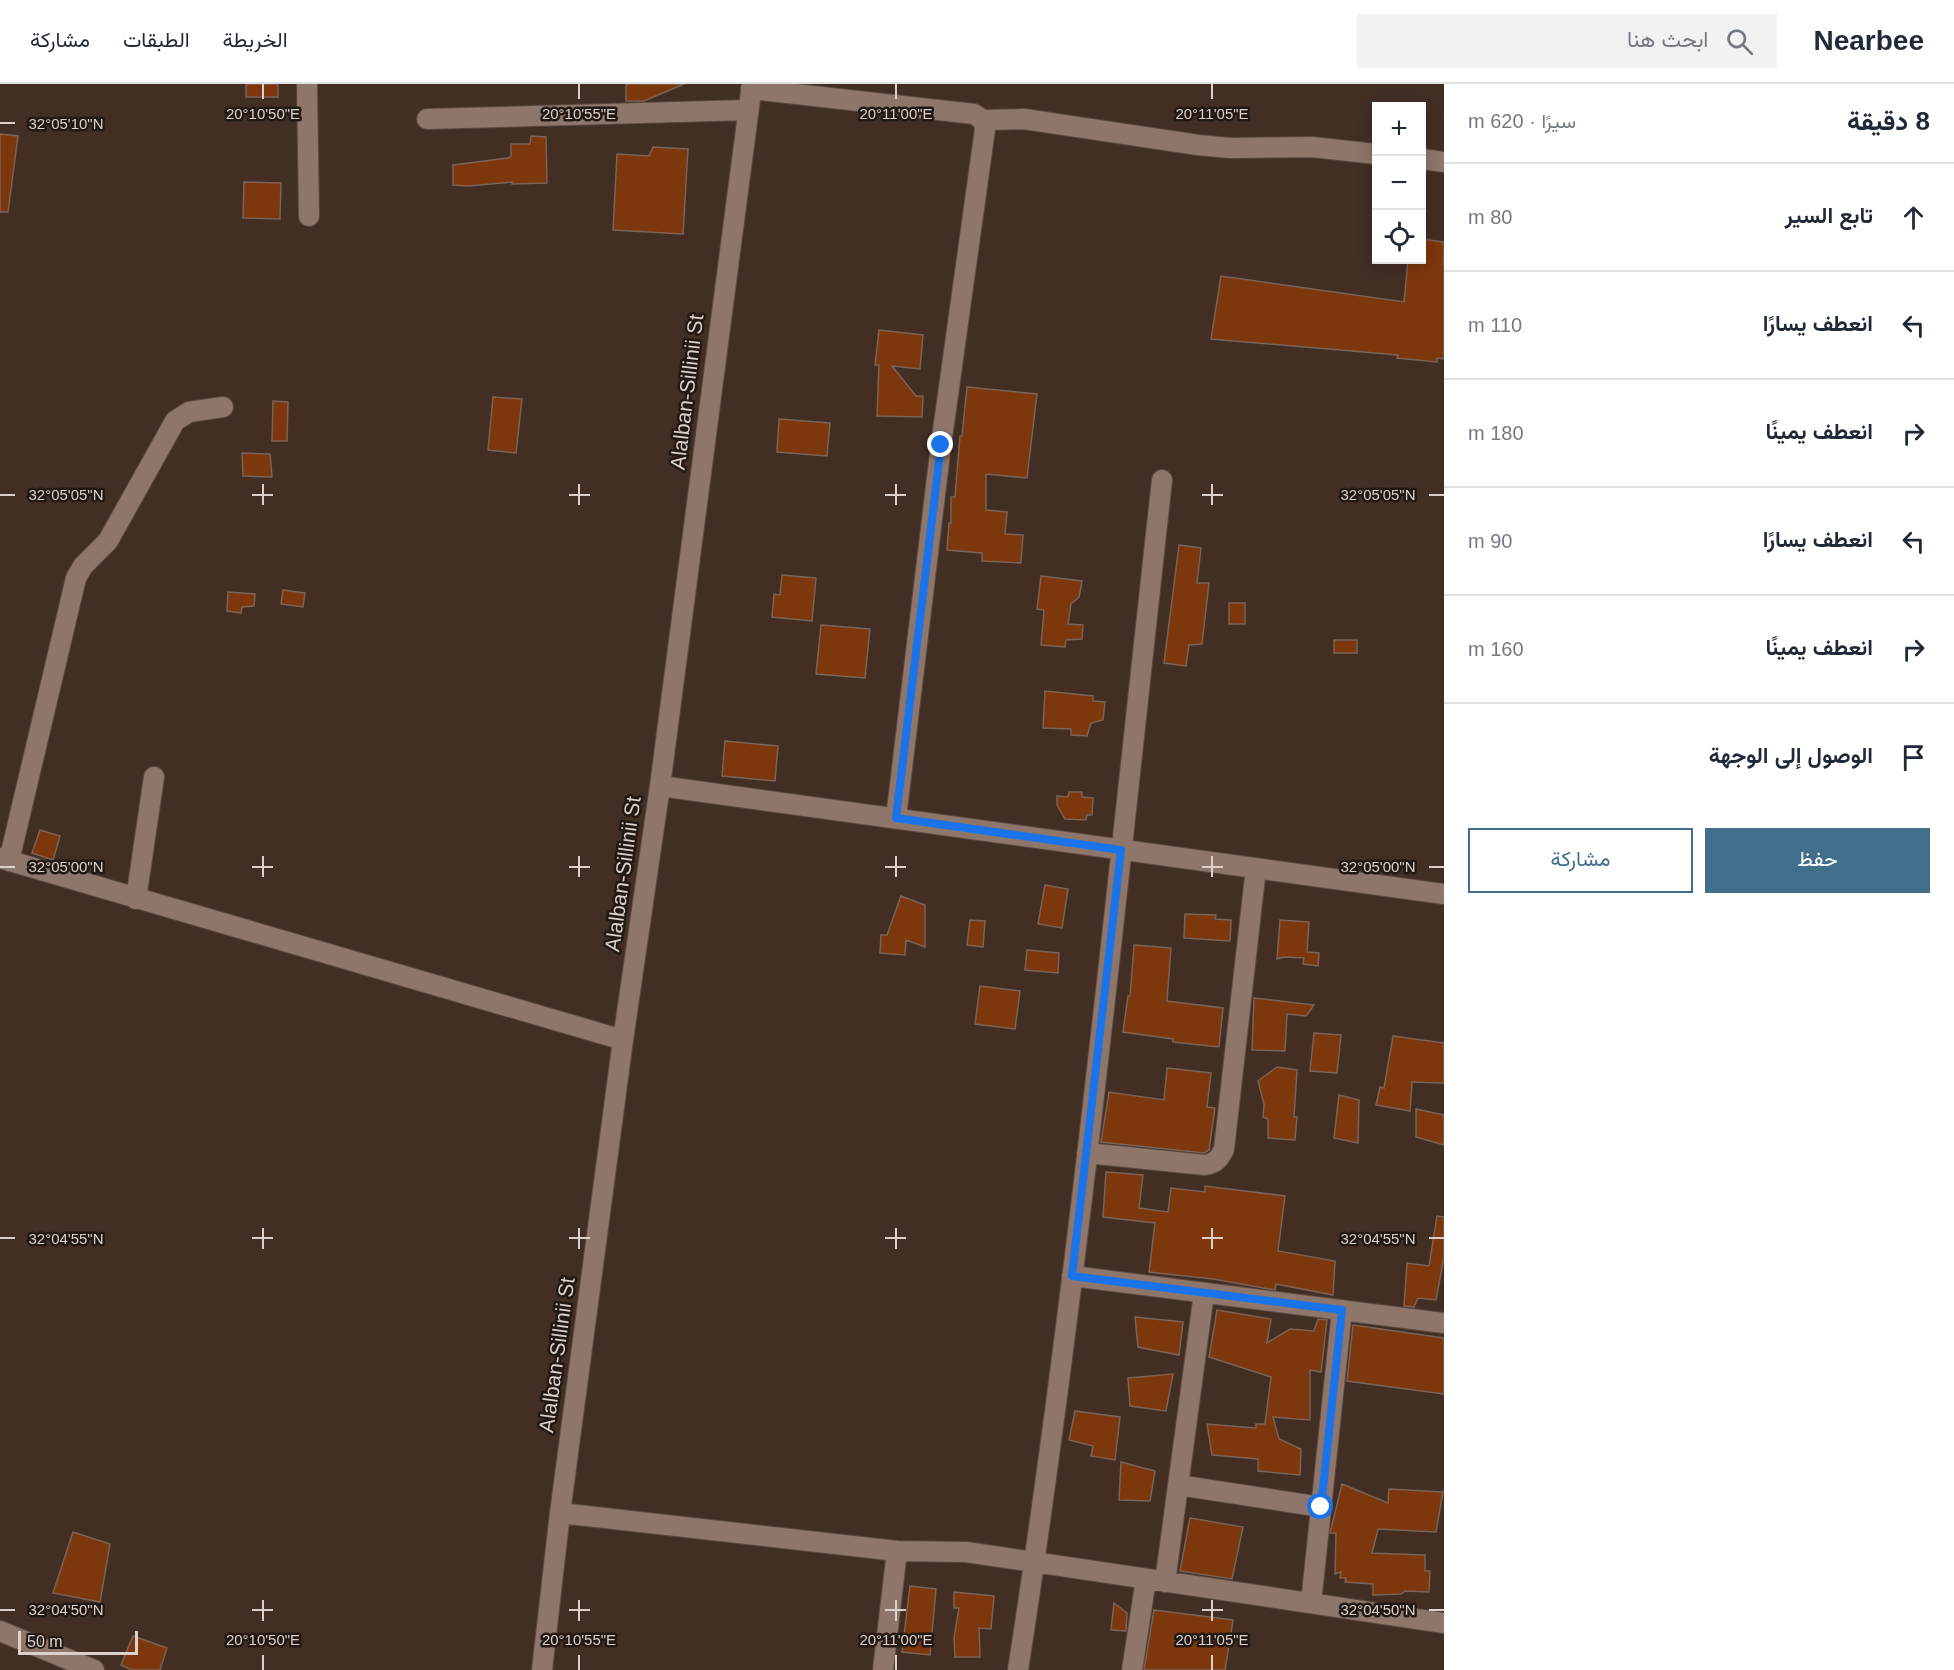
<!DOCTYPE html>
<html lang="ar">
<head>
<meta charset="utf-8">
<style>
	body { margin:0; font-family:Helvetica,Vazirmatn,sans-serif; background:#f2f2f3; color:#1f2937; direction:rtl }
	.controls { position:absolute; right:18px; top:18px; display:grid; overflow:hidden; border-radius:0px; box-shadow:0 3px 15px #0003 }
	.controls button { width:54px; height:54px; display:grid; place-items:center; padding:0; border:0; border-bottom:2px solid #e0e1e3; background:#fff; color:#1f2937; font:30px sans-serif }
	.scale { position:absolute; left:18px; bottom:15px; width:120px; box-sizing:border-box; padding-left:6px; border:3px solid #ddcfc9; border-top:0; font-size:16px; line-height:21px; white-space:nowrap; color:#ddcfc9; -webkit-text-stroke:4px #221914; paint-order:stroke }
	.stop { position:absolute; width:18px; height:18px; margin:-14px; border:4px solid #1a73e8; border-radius:50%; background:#fff }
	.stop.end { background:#1a73e8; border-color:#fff; box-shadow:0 2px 6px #0008 }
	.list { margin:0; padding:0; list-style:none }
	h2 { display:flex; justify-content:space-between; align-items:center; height:78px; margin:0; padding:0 24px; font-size:26px }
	h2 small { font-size:20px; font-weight:400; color:#747a83 }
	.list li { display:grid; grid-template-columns:39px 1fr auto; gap:18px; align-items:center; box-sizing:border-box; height:108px; padding:0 24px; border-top:2px solid #e0e1e3 }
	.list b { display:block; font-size:22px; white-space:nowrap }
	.list em { font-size:20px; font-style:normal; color:#747a83 }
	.actions { display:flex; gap:12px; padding:18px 24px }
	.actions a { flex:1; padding:14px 0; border:2px solid #416e8b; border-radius:0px; text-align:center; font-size:21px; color:#416e8b }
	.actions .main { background:#416e8b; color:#fff }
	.icon { flex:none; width:33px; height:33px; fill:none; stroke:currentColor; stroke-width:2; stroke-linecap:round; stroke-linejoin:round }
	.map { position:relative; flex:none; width:1444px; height:1586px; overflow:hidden; direction:ltr }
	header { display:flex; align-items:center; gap:36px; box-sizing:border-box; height:84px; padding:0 30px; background:#fff; border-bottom:2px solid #e0e1e3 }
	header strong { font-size:28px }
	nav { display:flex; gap:33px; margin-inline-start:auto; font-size:21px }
	.search { width:420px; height:54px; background:#f2f2f3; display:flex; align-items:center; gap:15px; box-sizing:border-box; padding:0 21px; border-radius:0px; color:#747a83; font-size:22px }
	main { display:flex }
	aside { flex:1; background:#fff }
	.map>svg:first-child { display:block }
</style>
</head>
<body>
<header>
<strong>Nearbee</strong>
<div class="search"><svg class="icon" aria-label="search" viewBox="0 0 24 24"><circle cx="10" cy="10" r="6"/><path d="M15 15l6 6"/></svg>ابحث هنا</div>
<nav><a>الخريطة</a><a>الطبقات</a><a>مشاركة</a></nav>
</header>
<main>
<aside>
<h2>8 دقيقة<small>سيرًا · 620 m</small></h2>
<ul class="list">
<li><svg class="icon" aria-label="ahead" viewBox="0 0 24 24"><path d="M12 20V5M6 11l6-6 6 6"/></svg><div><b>تابع السير</b></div><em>80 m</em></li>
<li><svg class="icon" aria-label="left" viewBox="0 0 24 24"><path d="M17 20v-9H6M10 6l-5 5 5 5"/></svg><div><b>انعطف يسارًا</b></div><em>110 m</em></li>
<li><svg class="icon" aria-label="right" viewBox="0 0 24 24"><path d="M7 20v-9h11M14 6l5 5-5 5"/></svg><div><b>انعطف يمينًا</b></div><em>180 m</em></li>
<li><svg class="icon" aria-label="left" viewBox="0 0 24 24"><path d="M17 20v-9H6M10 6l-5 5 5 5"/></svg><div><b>انعطف يسارًا</b></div><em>90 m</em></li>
<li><svg class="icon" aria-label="right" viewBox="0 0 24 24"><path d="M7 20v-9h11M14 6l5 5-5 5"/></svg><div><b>انعطف يمينًا</b></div><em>160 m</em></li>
<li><svg class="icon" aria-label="arrive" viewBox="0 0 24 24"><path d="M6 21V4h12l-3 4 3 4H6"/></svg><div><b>الوصول إلى الوجهة</b></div></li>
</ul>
<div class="actions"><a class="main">حفظ</a><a>مشاركة</a></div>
</aside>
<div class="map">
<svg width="1444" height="1586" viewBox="0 0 1444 1586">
	<rect width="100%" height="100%" fill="#432e24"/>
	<path fill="#7c370d" stroke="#7a6357" stroke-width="1.5" d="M 246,0 L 278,0 L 278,13 L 246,13 Z
		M 626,0 L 684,0 L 644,17 L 626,17 Z
		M 0,50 L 18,52 L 8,128 L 0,128 Z
		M 531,52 L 546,53 L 547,99 L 512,100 L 512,98 L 468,102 L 453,101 L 453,81 L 508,74 L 511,72 L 511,60 L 530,60 Z
		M 653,63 L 688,65 L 683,150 L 613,146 L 617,70 L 649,72 Z
		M 244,98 L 281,99 L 280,135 L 243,134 Z
		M 1422,155 L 1444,158 L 1444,275 L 1437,274 L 1437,278 L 1397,274 L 1398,271 L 1211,255 L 1221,192 L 1404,218 L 1408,176 L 1422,176 Z
		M 879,246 L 923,251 L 920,285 L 892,282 L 916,312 L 923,312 L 922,333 L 877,332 L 879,281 L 875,281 Z
		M 967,303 L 1037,310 L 1027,394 L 986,390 L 986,426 L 1007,428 L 1005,450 L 1023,451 L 1021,479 L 982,477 L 982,469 L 947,466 L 949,439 L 951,439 L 951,413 L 955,413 L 960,352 L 962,352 Z
		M 493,313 L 522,315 L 516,369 L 488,366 Z
		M 273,317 L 288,318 L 287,357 L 272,357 Z
		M 779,335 L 830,339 L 827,372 L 777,368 Z
		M 242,369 L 270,370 L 272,393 L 243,392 Z
		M 1179,461 L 1201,464 L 1197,499 L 1209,499 L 1202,560 L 1189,561 L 1186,582 L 1164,579 Z
		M 782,491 L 816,494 L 812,537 L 772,533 L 774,510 L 780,511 Z
		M 1041,492 L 1082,497 L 1079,513 L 1071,520 L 1068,540 L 1083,541 L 1082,555 L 1066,556 L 1065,563 L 1041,561 L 1044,526 L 1037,525 Z
		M 283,506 L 305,509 L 303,523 L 281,520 Z
		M 228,508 L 255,510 L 254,522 L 242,523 L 241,529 L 227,527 Z
		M 1229,519 L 1245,519 L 1245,540 L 1229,540 Z
		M 821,541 L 870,545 L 865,594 L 816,590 Z
		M 1334,556 L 1357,556 L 1357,569 L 1334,569 Z
		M 1045,607 L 1093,612 L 1093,617 L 1105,618 L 1103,636 L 1091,639 L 1087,652 L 1071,651 L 1071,645 L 1043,644 Z
		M 725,657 L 778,662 L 775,697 L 722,692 Z
		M 1069,708 L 1082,708 L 1082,713 L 1093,714 L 1092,731 L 1087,731 L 1086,736 L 1065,735 L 1057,721 L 1057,712 L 1068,713 Z
		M 40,746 L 60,752 L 53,776 L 32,769 Z
		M 1045,801 L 1068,805 L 1062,844 L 1038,840 Z
		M 901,812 L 925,821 L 925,863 L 906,856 L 905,871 L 880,869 L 881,851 L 887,851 Z
		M 1185,830 L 1216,831 L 1215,835 L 1231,836 L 1230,857 L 1184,854 Z
		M 970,836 L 985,837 L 983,863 L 967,861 Z
		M 1280,836 L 1309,838 L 1307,868 L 1319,869 L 1318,882 L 1303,880 L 1304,874 L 1285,873 L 1277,875 Z
		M 1134,861 L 1171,864 L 1167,917 L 1223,924 L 1219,963 L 1173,958 L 1173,955 L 1123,948 L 1128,912 L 1130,912 Z
		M 1027,866 L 1059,869 L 1058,889 L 1025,886 Z
		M 980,902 L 1020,907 L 1015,945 L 975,940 Z
		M 1254,914 L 1314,921 L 1306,932 L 1287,930 L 1285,967 L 1252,966 Z
		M 1314,949 L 1341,951 L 1337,989 L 1310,987 Z
		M 1393,952 L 1444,959 L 1444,999 L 1412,998 L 1410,1027 L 1376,1021 L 1380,1003 L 1384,1004 Z
		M 1277,983 L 1297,986 L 1294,1033 L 1297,1033 L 1295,1056 L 1268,1054 L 1268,1035 L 1263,1033 L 1264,1020 L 1258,997 Z
		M 1167,984 L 1211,989 L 1207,1023 L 1215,1024 L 1209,1066 L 1204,1069 L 1101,1058 L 1109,1008 L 1164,1016 Z
		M 1339,1011 L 1359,1016 L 1358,1059 L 1334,1054 Z
		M 1416,1025 L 1444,1031 L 1444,1061 L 1416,1053 Z
		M 1106,1088 L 1143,1091 L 1139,1124 L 1168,1128 L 1171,1104 L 1205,1108 L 1205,1102 L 1285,1112 L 1278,1167 L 1335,1177 L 1333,1211 L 1276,1200 L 1275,1206 L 1213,1195 L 1149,1188 L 1155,1139 L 1103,1133 Z
		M 1437,1132 L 1444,1133 L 1444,1173 L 1436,1216 L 1418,1214 L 1414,1223 L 1404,1222 L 1407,1179 L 1429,1182 Z
		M 1217,1226 L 1271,1235 L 1267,1259 L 1290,1245 L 1314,1247 L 1318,1235 L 1327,1236 L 1321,1288 L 1310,1286 L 1310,1336 L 1273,1333 L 1279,1355 L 1301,1365 L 1300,1391 L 1258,1387 L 1258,1375 L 1212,1371 L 1207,1340 L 1256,1344 L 1256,1340 L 1265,1340 L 1271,1293 L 1209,1273 Z
		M 1135,1233 L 1183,1238 L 1179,1271 L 1138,1263 Z
		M 1353,1241 L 1444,1254 L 1444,1310 L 1347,1297 Z
		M 1173,1290 L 1166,1327 L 1130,1322 L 1128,1294 Z
		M 1075,1327 L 1120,1333 L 1115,1376 L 1091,1372 L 1093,1362 L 1069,1356 Z
		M 1121,1378 L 1155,1387 L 1150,1417 L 1119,1416 Z
		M 1342,1400 L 1388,1419 L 1389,1405 L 1443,1408 L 1436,1448 L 1378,1445 L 1372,1469 L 1425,1471 L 1425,1487 L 1430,1487 L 1429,1508 L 1405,1507 L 1401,1510 L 1373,1511 L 1373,1500 L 1345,1498 L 1346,1494 L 1340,1494 L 1341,1488 L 1335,1490 L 1336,1449 L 1330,1449 Z
		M 1190,1434 L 1243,1443 L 1232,1495 L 1180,1487 Z
		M 73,1448 L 110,1460 L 100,1518 L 53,1509 Z
		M 910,1502 L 936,1505 L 930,1571 L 902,1568 Z
		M 954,1508 L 994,1512 L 991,1545 L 979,1544 L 980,1573 L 955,1573 L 954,1554 L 959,1524 L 954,1524 Z
		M 1114,1519 L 1127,1529 L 1126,1547 L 1111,1546 Z
		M 1154,1526 L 1233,1536 L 1225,1586 L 1144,1586 Z
		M 133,1552 L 167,1564 L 160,1586 L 131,1586 L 121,1581 Z"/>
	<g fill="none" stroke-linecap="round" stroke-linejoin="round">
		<defs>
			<path id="minor" d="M 307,0 L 309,132
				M 751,5 L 974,30 L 983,36 L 985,45 L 941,361 L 896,734
				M 427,35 L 748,26
				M 983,36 L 1024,35 L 1198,61 L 1230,64 L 1312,63 L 1376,70
				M 1422,75 L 1444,78
				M 660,702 L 1444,810
				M 0,774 L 623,956
				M 9,777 L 76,494 L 83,482 L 108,457 L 175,337 L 189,328 L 223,323
				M 136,815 L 154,693
				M 1087,1069 L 1205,1081 C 1216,1079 1219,1075 1224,1065 L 1256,784
				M 1072,1192 L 1444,1239
				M 1178,1401 L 1321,1423
				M 560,1429 L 897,1467 L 966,1468 L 1444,1539
				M 1165,1498 L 1204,1209
				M 1311,1519 L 1342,1226
				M 0,1547 L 94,1586
				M 542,1586 L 560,1429 L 623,956 L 660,702 L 752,0
				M 883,1586 L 897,1467
				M 1018,1586 C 1079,1191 1118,793 1162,396
				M 1132,1586 L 1146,1495"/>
		</defs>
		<use href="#minor" stroke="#5b4a42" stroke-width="22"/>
		<use href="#minor" stroke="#8f766b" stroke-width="20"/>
	</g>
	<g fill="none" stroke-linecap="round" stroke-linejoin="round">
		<path stroke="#1a73e8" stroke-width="8" d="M 941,361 L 896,734 L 1121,766 L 1072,1192 L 1342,1226 L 1321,1423"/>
	</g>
	<path fill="none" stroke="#ddcfc9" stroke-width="2" d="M 263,0 L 263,15M 579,0 L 579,15M 896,0 L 896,15M 1212,0 L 1212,15M 0,39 L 15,39M 263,400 L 263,421M 579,400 L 579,421M 896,400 L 896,421M 1212,400 L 1212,421M 0,411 L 15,411M 252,411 L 273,411M 569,411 L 590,411M 885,411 L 906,411M 1202,411 L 1223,411M 1429,411 L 1444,411M 263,772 L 263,793M 579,772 L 579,793M 896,772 L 896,793M 1212,772 L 1212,793M 0,783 L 15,783M 252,783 L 273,783M 569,783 L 590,783M 885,783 L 906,783M 1202,783 L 1223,783M 1429,783 L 1444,783M 263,1144 L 263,1165M 579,1144 L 579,1165M 896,1144 L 896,1165M 1212,1144 L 1212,1165M 0,1154 L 15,1154M 252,1154 L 273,1154M 569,1154 L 590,1154M 885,1154 L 906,1154M 1202,1154 L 1223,1154M 1429,1154 L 1444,1154M 263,1516 L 263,1537M 579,1516 L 579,1537M 896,1516 L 896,1537M 1212,1516 L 1212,1537M 0,1526 L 15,1526M 252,1526 L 273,1526M 569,1526 L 590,1526M 885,1526 L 906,1526M 1202,1526 L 1223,1526M 1429,1526 L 1444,1526M 263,1571 L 263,1586M 579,1571 L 579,1586M 896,1571 L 896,1586M 1212,1571 L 1212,1586"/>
	<g text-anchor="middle" stroke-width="5" stroke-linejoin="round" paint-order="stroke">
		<g font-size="21" fill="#ddcfc9" stroke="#221914">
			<text transform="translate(687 308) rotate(-83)" y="7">Alalban-Sillinii St</text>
			<text transform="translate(623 790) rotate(-82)" y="7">Alalban-Sillinii St</text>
			<text transform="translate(557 1271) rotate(-82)" y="7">Alalban-Sillinii St</text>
		</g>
	</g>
	<g font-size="15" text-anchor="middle" fill="#ddcfc9" stroke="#221914" stroke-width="5" stroke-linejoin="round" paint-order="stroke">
		<text x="263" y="35">20°10'50"E</text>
		<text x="579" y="35">20°10'55"E</text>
		<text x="896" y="35">20°11'00"E</text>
		<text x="1212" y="35">20°11'05"E</text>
		<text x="66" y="45">32°05'10"N</text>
		<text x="66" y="416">32°05'05"N</text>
		<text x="1378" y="416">32°05'05"N</text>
		<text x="66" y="788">32°05'00"N</text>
		<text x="1378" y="788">32°05'00"N</text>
		<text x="66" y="1160">32°04'55"N</text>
		<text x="1378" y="1160">32°04'55"N</text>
		<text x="66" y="1531">32°04'50"N</text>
		<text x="1378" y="1531">32°04'50"N</text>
		<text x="263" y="1561">20°10'50"E</text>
		<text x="579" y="1561">20°10'55"E</text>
		<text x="896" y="1561">20°11'00"E</text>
		<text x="1212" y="1561">20°11'05"E</text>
	</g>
</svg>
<div class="controls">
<button>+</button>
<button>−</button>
<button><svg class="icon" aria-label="locate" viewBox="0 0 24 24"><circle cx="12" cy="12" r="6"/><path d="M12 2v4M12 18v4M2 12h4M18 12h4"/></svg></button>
</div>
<div class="scale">50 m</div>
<div class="stop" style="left:1321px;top:1423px"></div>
<div class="stop end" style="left:941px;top:361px"></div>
</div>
</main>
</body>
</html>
